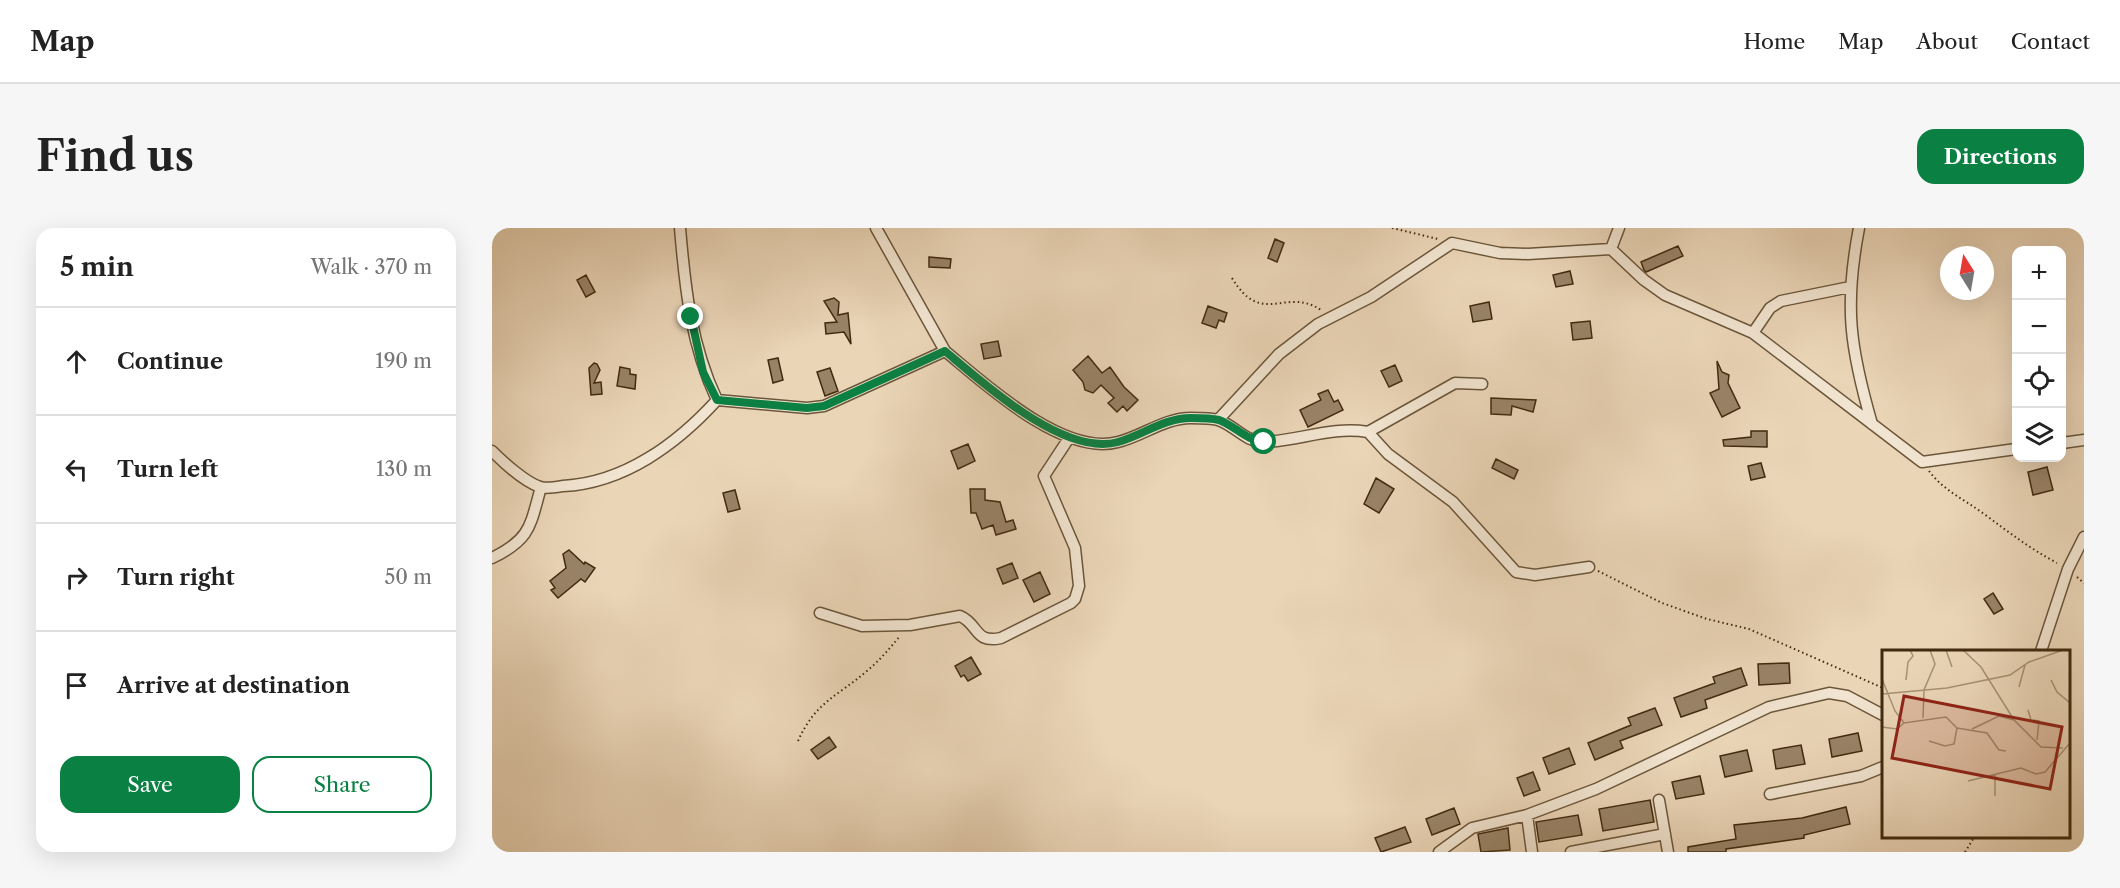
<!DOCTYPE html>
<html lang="en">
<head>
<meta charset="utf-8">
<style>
	body { margin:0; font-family:"Libre Caslon Text",serif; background:#f6f6f6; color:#222 }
	.controls { position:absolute; right:18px; top:18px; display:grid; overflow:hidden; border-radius:12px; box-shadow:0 6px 24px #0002 }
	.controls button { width:54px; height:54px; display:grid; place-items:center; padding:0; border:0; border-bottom:2px solid #e0e0e0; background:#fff; color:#222; font:30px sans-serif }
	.compass { position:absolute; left:1448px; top:18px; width:54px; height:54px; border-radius:50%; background:#fff; box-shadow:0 6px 24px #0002; rotate:349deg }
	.stop { position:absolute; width:18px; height:18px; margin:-14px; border:4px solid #0b8043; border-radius:50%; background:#fff }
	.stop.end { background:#0b8043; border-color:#fff; box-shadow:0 2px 6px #0008 }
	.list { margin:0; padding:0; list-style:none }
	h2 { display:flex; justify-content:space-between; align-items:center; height:78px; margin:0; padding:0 24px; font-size:26px }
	h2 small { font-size:20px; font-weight:400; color:#767676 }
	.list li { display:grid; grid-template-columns:39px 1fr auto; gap:18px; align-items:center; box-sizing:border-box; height:108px; padding:0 24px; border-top:2px solid #e0e0e0 }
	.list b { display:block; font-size:22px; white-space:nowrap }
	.list em { font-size:20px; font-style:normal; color:#767676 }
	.actions { display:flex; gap:12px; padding:18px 24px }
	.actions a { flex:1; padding:14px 0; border:2px solid #0b8043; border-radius:18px; text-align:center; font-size:21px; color:#0b8043 }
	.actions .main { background:#0b8043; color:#fff }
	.icon { flex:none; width:33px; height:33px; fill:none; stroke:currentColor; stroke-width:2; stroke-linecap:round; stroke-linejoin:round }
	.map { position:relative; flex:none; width:1592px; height:624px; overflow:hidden; border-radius:18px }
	header { display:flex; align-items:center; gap:36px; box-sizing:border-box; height:84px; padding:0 30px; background:#fff; border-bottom:2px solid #e0e0e0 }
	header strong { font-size:28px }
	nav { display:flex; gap:33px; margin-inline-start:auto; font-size:21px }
	.intro { display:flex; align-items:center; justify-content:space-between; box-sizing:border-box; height:144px; padding:0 36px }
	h1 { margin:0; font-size:42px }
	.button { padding:15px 27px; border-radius:18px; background:#0b8043; color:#fff; font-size:21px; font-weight:700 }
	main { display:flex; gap:36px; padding:0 36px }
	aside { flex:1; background:#fff; border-radius:18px; box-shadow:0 6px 24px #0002 }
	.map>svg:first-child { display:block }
</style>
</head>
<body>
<header>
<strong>Map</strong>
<nav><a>Home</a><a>Map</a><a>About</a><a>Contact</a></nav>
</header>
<div class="intro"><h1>Find us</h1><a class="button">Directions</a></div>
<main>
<aside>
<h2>5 min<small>Walk · 370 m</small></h2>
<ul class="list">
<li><svg class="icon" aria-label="ahead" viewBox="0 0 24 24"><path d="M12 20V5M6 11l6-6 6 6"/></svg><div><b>Continue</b></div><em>190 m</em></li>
<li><svg class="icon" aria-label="left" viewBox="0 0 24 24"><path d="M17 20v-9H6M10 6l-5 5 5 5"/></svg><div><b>Turn left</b></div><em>130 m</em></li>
<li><svg class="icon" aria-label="right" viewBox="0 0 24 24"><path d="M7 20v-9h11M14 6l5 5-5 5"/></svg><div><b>Turn right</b></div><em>50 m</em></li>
<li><svg class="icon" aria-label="arrive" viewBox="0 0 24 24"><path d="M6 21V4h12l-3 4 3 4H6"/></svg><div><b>Arrive at destination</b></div></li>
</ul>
<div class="actions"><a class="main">Save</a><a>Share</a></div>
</aside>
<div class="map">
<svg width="1592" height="624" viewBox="0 0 1592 624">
	<rect width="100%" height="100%" fill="#ead5b7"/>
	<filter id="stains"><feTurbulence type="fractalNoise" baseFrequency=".00333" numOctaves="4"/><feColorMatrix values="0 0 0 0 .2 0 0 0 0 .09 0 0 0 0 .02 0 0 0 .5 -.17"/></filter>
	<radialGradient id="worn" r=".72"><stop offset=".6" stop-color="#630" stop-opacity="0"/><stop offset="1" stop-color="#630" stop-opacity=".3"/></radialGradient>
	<path fill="#998367" stroke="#412b10" stroke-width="1.5" d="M 783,11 L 792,15 L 785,34 L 776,30 Z
		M 1186,18 L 1191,28 L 1154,44 L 1152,42 L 1149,34 Z
		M 437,29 L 459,31 L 458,40 L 437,39 Z
		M 1078,43 L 1081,56 L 1064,59 L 1061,47 Z
		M 94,47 L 103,64 L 94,69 L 85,52 Z
		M 342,70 L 347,74 L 346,87 L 356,85 L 359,116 L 352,104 L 334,106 L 333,95 L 345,94 L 332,73 Z
		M 997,74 L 1000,91 L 981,94 L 978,78 Z
		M 716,78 L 735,85 L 732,94 L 727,92 L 724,100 L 710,95 Z
		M 1098,93 L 1100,110 L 1081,112 L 1079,95 Z
		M 506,113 L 509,128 L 492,131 L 489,116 Z
		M 596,128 L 610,145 L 618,139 L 632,159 L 646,172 L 635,183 L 631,178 L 625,184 L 616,175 L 622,170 L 609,157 L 601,165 L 593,162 L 591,154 L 581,142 Z
		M 286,130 L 291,152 L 281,155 L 276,132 Z
		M 1225,133 L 1230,144 L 1237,147 L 1236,155 L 1248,180 L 1230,189 L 1218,165 L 1227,161 Z
		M 102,135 L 105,136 L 108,142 L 102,155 L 109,154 L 110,166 L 99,167 L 97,140 Z
		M 903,137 L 910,153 L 897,159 L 889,143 Z
		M 128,139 L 138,141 L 138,146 L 144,147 L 143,161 L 125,158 Z
		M 338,140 L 346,163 L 333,168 L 325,144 Z
		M 836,162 L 842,174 L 846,172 L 851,182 L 816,199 L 808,182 L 829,172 L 826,166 Z
		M 999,170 L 1020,171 L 1044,172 L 1041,184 L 1020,178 L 1019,187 L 999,186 Z
		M 1259,203 L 1275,203 L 1275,219 L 1232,218 L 1231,212 L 1259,209 Z
		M 476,216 L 483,233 L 466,241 L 459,223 Z
		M 1004,231 L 1026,242 L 1022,251 L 1000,240 Z
		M 1269,235 L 1273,249 L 1259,252 L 1256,238 Z
		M 1555,239 L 1561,262 L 1541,267 L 1536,244 Z
		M 884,250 L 902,261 L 887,285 L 872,276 Z
		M 478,261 L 493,261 L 493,272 L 508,274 L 514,294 L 521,292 L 524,301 L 504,307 L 501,297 L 490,301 L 484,285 L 479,285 Z
		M 243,262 L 248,281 L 236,284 L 231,265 Z
		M 77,322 L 92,336 L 93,334 L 103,340 L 93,354 L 89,351 L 66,370 L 59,362 L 63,360 L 58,353 L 74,340 L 71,326 Z
		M 520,335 L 526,350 L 511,356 L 505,341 Z
		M 548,344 L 558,366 L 542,374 L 531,352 Z
		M 1501,365 L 1511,381 L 1502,386 L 1492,371 Z
		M 479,429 L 489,446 L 476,453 L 472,447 L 469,449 L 463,438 Z
		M 1297,435 L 1298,455 L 1267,457 L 1266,436 Z
		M 1249,440 L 1255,457 L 1213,472 L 1215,480 L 1189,489 L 1182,470 L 1223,455 L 1221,449 Z
		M 1163,480 L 1170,497 L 1128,513 L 1131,520 L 1103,532 L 1096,515 L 1139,497 L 1136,490 Z
		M 1366,505 L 1370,523 L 1340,529 L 1337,511 Z
		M 337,509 L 344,519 L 326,531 L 319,522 Z
		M 1309,517 L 1313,536 L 1284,541 L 1281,522 Z
		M 1077,520 L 1083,536 L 1057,546 L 1051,530 Z
		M 1255,522 L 1260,543 L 1233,549 L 1228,528 Z
		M 1041,544 L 1048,562 L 1032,568 L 1025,550 Z
		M 1208,548 L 1212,566 L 1184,571 L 1180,554 Z
		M 1158,572 L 1162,594 L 1111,603 L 1107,581 Z
		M 1354,579 L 1358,596 L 1312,607 L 1312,610 L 1234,621 L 1234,624 L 1196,624 L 1196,619 L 1244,611 L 1242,597 L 1310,590 Z
		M 962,580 L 968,596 L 940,607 L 934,591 Z
		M 1086,587 L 1090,607 L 1047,614 L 1044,594 Z
		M 913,599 L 919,614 L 889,624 L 883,610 Z
		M 1016,600 L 1018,622 L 989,624 L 986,606 Z"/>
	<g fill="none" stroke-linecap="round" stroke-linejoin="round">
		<defs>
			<path id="street" d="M 188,0 C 193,60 199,117 225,172
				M 384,0 L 453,123
				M 1367,0 C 1352,78 1358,120 1380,196
				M 1119,21 L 1127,0
				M 1261,105 L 1278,80 L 1289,73 L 1358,59
				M 726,192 L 787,126 L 826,96 L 879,69 L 960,15 L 1008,25 L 1036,26 L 1119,21 L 1152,52 L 1173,67 L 1261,105 L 1430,234 L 1524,221
				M 876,204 L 963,155 L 990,156
				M 1570,215 L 1592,212
				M 0,223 C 11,234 33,254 48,259 C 54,261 65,259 71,258 C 132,255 185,216 225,172 L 315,180 L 332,178 L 453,123 C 492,155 571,229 626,214 C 651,208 672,190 699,190 C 707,190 719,190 726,192 C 742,197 754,214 771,214 C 807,213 839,198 876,204 L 896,226 L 961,274 L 1024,344 L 1043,347 L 1097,339
				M 0,330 C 39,311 38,298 49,259
				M 328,385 L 370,398 L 418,397 L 468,388 C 487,396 482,416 509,410 L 579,375 L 583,371 L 587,358 L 583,320 L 552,248 L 577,210
				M 1549,423 L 1576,341 L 1592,309
				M 1278,566 L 1369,548 L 1391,539
				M 1167,572 L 1176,624
				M 1035,587 L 1040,624
				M 947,624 L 980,600 L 1035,587 L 1104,561 L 1277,479 L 1337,465 L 1355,468 L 1391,487
				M 1079,624 L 1173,606"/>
		</defs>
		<use href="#street" stroke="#6b563a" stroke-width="13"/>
		<path stroke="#412b10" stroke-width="2" stroke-dasharray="1.5 3" stroke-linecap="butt" d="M 900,0 L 946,11
			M 740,50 C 770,100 793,58 829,82
			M 1437,243 C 1452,263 1472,271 1492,286 C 1518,305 1537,320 1565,335
			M 1106,343 L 1170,375 L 1215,391 L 1257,401 L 1391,460
			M 1585,349 L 1592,355
			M 306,513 C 324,473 345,469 376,442 C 388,432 398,420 408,408
			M 1473,624 L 1483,608"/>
		<use href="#street" stroke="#f1e4d0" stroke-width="10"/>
	</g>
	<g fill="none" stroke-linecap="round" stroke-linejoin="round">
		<path stroke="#0b8043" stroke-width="8" d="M 199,89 L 211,144 L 225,172 L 315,180 L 332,178 L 453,123 C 491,155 572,229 626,214 C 651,207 672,190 699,190 C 707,190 719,190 727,192 C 743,198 754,212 772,214"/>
	</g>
	<g transform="translate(1390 422)">
		<rect width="188" height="188" fill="#ead5b7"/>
		<path fill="none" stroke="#a69174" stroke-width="1.5" d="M 64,0 L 70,17M 81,0 L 99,17 L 132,70M 0,29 L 13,61 L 22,73 L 64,67 L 75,78 L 105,83 L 117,100 L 124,101M 24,30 L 26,12 L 31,6 L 28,0M 169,30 L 175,42 L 188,53M 137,37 L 143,15M 0,44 L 65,38 L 128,25 L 147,12 L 181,0M 146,60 L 149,70 L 157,71 L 155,90M 41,68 L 42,40 L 53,14 L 48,0M 0,77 L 15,79 L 22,73M 90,79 L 117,66 L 132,70 L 159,97 L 181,98M 47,91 L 63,96 L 72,94 L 75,78M 113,124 L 113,146M 86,131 L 139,118 L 154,124 L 163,122 L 188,93"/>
		<path fill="#8f2418" fill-opacity="0.15" stroke="#8f2418" stroke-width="3" d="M 22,46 L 180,77 L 168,139 L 10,108 Z"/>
		<rect width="188" height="188" fill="none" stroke="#412b10" stroke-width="3"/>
	</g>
	<rect width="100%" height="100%" filter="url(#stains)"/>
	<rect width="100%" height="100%" fill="url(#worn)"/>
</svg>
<div class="controls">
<button>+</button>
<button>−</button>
<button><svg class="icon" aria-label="locate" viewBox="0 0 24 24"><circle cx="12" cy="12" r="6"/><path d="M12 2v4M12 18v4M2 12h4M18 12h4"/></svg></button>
<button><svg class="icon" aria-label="layers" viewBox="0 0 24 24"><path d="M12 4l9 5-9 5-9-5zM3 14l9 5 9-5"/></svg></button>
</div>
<svg class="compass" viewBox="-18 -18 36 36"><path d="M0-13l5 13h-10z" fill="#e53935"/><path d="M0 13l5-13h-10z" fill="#767676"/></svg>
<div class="stop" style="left:772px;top:214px"></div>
<div class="stop end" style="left:199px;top:89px"></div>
</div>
</main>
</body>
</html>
